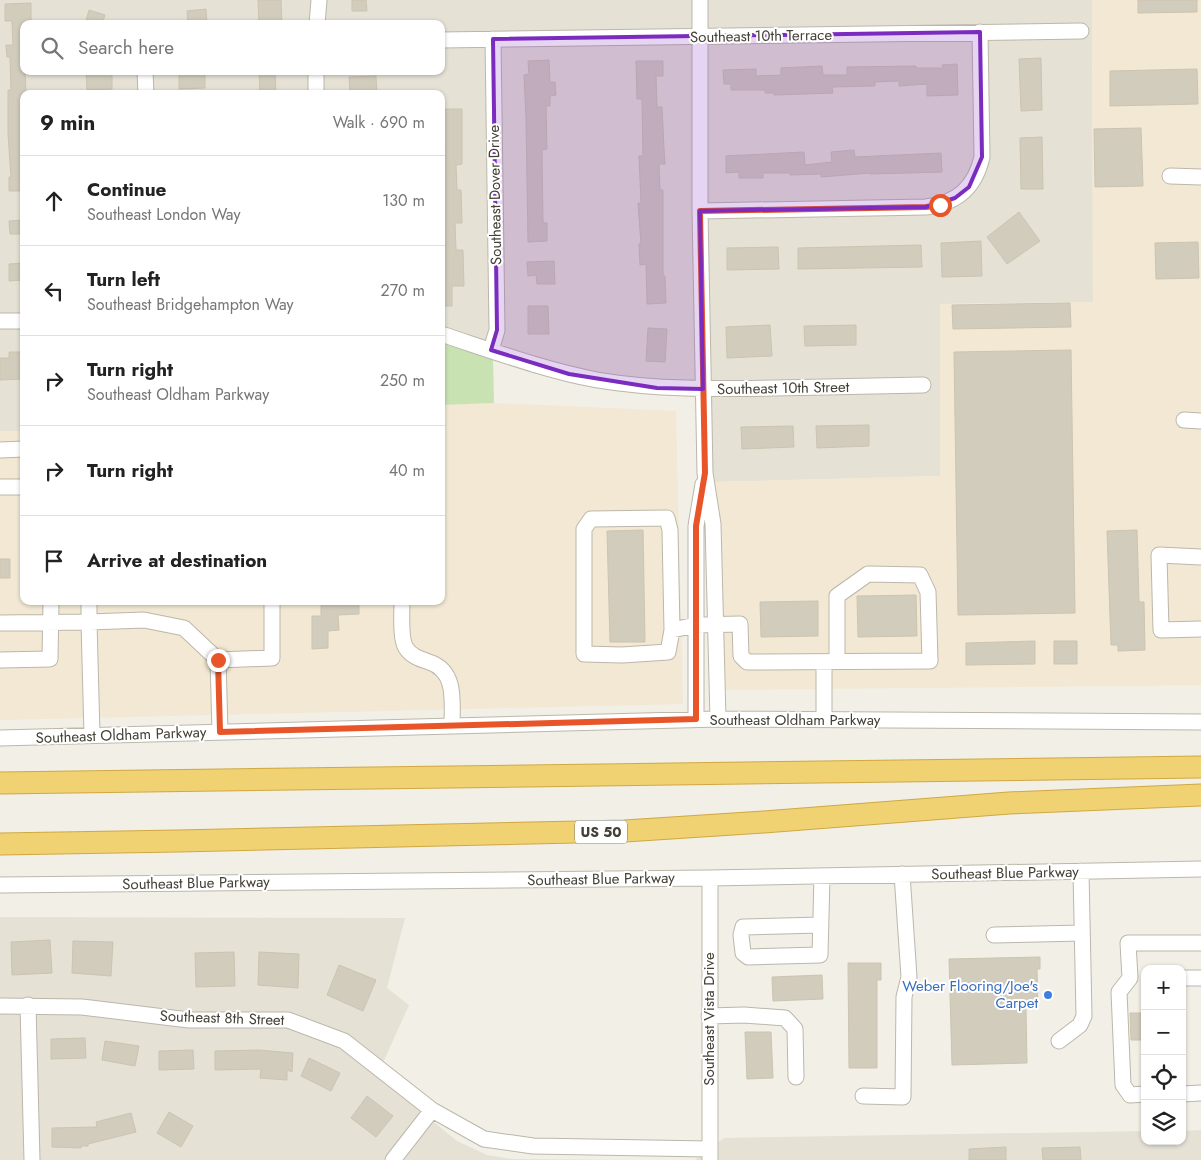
<!DOCTYPE html>
<html lang="en">
<head>
<meta charset="utf-8">
<style>
	body { margin:0; font-family:Jost,sans-serif; background:#f6f6f6; color:#222 }
	.controls { position:absolute; right:15px; bottom:15px; display:grid; overflow:hidden; border-radius:10px; box-shadow:0 1px 4px #0004 }
	.controls button { width:45px; height:45px; display:grid; place-items:center; padding:0; border:0; border-bottom:1px solid #e0e0e0; background:#fff; color:#222; font:25px sans-serif }
	.stop { position:absolute; width:15px; height:15px; margin:-11px; border:4px solid #e75528; border-radius:50%; background:#fff }
	.stop.end { background:#e75528; border-color:#fff; box-shadow:0 1px 5px #0008 }
	.list { margin:0; padding:0; list-style:none }
	h2 { display:flex; justify-content:space-between; align-items:center; height:65px; margin:0; padding:0 20px; font-size:21px }
	h2 small { font-size:16px; font-weight:400; color:#767676 }
	.list li { display:grid; grid-template-columns:32px 1fr auto; gap:15px; align-items:center; box-sizing:border-box; height:90px; padding:0 20px; border-top:1px solid #e0e0e0 }
	.list b { display:block; font-size:19px; white-space:nowrap }
	.list p { margin:0; font-size:16px; white-space:nowrap; color:#767676 }
	.list em { font-size:16px; font-style:normal; color:#767676 }
	.icon { flex:none; width:28px; height:28px; fill:none; stroke:currentColor; stroke-width:2; stroke-linecap:round; stroke-linejoin:round }
	.map { position:relative; flex:none; width:1201px; height:1160px; overflow:hidden }
	.search { position:absolute; background:#fff; box-shadow:0 1px 4px #0004; left:20px; top:20px; width:425px; height:55px; display:flex; align-items:center; gap:12px; box-sizing:border-box; padding:0 18px; border-radius:10px; color:#767676; font-size:19px }
	.panel { position:absolute; background:#fff; box-shadow:0 1px 4px #0004; left:20px; top:90px; width:425px; height:515px; border-radius:10px }
	.map>svg:first-child { display:block }
</style>
</head>
<body>
<div class="map">
<svg width="1201" height="1160" viewBox="0 0 1201 1160">
	<rect width="100%" height="100%" fill="#f2efe6"/>
	<path fill="#e5e1d5" d="M 0,0 L 311,0 L 309,24 L 24,24 L 24,71 L 308,71 L 309,94 L 24,94 L 24,431 L 0,431 Z
		M 323,0 L 1092,0 L 1093,302 L 940,304 L 940,476 L 713,482 L 710,393 L 629,387 L 441,338 L 441,94 L 324,94 L 324,71 L 441,71 L 441,24 L 323,24 Z
		M 0,917 L 405,918 L 387,988 L 409,1005 L 377,1076 L 457,1141 L 487,1155 L 512,1159 L 634,1160 L 0,1160 Z
		M 1201,1130 L 1201,1160 L 695,1160 L 724,1138 L 1145,1131 L 1145,1141 L 1182,1141 L 1182,1131 Z"/>
	<path fill="#f2e8d3" d="M 1092,0 L 1201,0 L 1201,685 L 725,690 L 721,523 L 713,482 L 940,476 L 940,304 L 1093,302 Z
		M 494,403 L 676,411 L 683,704 L 0,720 L 0,431 L 24,431 L 24,601 L 441,601 L 441,405 Z"/>
	<path fill="#c9e2b2" d="M 441,343 L 493,358 L 494,403 L 441,405 Z"/>
	<path fill="#d2ccbd" stroke="#ccc4b1" d="M 258,0 L 281,0 L 282,24 L 259,24 Z
		M 352,0 L 366,0 L 367,11 L 352,11 Z
		M 1138,0 L 1197,0 L 1197,12 L 1138,13 Z
		M 31,3 L 31,24 L 24,24 L 24,71 L 25,71 L 26,94 L 24,94 L 24,191 L 9,191 L 9,177 L 11,177 L 8,134 L 8,90 L 11,90 L 10,57 L 7,57 L 6,45 L 13,45 L 12,21 L 5,21 L 5,4 Z
		M 206,9 L 207,24 L 188,24 L 187,11 Z
		M 89,10 L 105,15 L 102,24 L 85,24 Z
		M 1041,58 L 1042,110 L 1021,111 L 1019,59 Z
		M 549,60 L 550,82 L 555,82 L 556,95 L 550,96 L 550,106 L 546,106 L 547,149 L 542,150 L 543,223 L 547,223 L 547,241 L 528,242 L 526,118 L 524,75 L 529,74 L 528,61 Z
		M 636,61 L 663,61 L 663,76 L 656,76 L 657,107 L 662,107 L 664,149 L 665,164 L 659,164 L 660,190 L 663,190 L 663,276 L 665,276 L 666,303 L 647,304 L 646,264 L 640,265 L 639,244 L 641,244 L 638,203 L 641,203 L 639,156 L 643,156 L 642,99 L 637,99 Z
		M 957,64 L 958,95 L 927,96 L 927,84 L 899,86 L 899,81 L 875,82 L 875,86 L 832,87 L 833,93 L 774,95 L 774,93 L 765,93 L 765,90 L 731,90 L 731,84 L 724,84 L 723,70 L 756,69 L 756,76 L 781,75 L 781,68 L 822,66 L 823,75 L 847,75 L 847,67 L 916,66 L 916,68 L 943,68 L 942,65 Z
		M 1197,69 L 1198,104 L 1110,106 L 1110,71 Z
		M 86,71 L 105,71 L 105,73 L 112,73 L 112,89 L 87,90 Z
		M 185,71 L 205,71 L 205,88 L 179,89 L 179,73 L 185,73 Z
		M 259,71 L 275,71 L 276,94 L 260,94 Z
		M 376,76 L 377,94 L 350,94 L 349,77 Z
		M 443,109 L 462,109 L 462,164 L 456,165 L 457,190 L 461,190 L 462,223 L 455,223 L 456,250 L 463,250 L 464,286 L 452,286 L 452,306 L 441,306 L 441,151 L 445,151 Z
		M 1141,128 L 1143,186 L 1095,187 L 1094,129 Z
		M 1042,137 L 1043,189 L 1021,189 L 1020,138 Z
		M 854,150 L 855,157 L 941,153 L 942,172 L 870,174 L 870,173 L 821,177 L 821,174 L 790,175 L 790,173 L 763,173 L 763,178 L 739,178 L 739,172 L 726,173 L 726,156 L 804,152 L 805,165 L 832,162 L 831,152 Z
		M 1019,212 L 1040,241 L 1007,264 L 987,237 Z
		M 24,220 L 24,234 L 10,234 L 9,221 Z
		M 981,241 L 982,276 L 942,277 L 941,243 Z
		M 1198,242 L 1199,278 L 1156,279 L 1155,243 Z
		M 921,245 L 922,267 L 798,269 L 798,248 Z
		M 778,247 L 779,269 L 727,270 L 727,248 Z
		M 554,261 L 555,284 L 537,284 L 536,275 L 528,276 L 527,262 Z
		M 24,263 L 24,280 L 9,281 L 9,264 Z
		M 1070,303 L 1071,327 L 953,329 L 952,305 Z
		M 528,306 L 548,306 L 549,334 L 528,334 Z
		M 770,325 L 772,356 L 727,358 L 726,327 Z
		M 856,325 L 856,345 L 805,346 L 804,326 Z
		M 648,328 L 667,329 L 665,362 L 646,361 Z
		M 1071,350 L 1075,613 L 958,615 L 954,352 Z
		M 9,352 L 24,352 L 24,379 L 0,380 L 0,358 L 9,358 Z
		M 869,425 L 869,446 L 817,448 L 816,426 Z
		M 793,426 L 794,447 L 742,449 L 741,427 Z
		M 643,530 L 645,642 L 610,642 L 607,531 Z
		M 1137,530 L 1139,602 L 1144,602 L 1145,650 L 1118,651 L 1118,645 L 1111,645 L 1107,531 Z
		M 0,559 L 10,559 L 10,578 L 0,578 Z
		M 916,595 L 917,636 L 858,637 L 857,596 Z
		M 321,601 L 359,601 L 359,614 L 338,615 L 339,630 L 328,631 L 328,648 L 312,649 L 312,616 L 321,616 Z
		M 818,601 L 818,636 L 761,637 L 760,602 Z
		M 1035,641 L 1035,664 L 966,665 L 966,643 Z
		M 1054,641 L 1077,641 L 1077,664 L 1054,664 Z
		M 50,940 L 52,973 L 12,975 L 11,942 Z
		M 73,941 L 113,942 L 111,976 L 72,973 Z
		M 234,952 L 235,986 L 196,987 L 195,953 Z
		M 259,952 L 299,954 L 298,988 L 258,985 Z
		M 1040,957 L 1040,969 L 1037,969 L 1038,1008 L 1026,1008 L 1027,1063 L 952,1065 L 949,959 Z
		M 848,963 L 881,963 L 881,980 L 877,980 L 877,1068 L 849,1068 Z
		M 339,965 L 376,980 L 363,1011 L 327,995 Z
		M 822,975 L 823,999 L 773,1001 L 772,977 Z
		M 1130,1013 L 1145,1013 L 1145,1040 L 1131,1040 Z
		M 745,1032 L 771,1032 L 773,1078 L 747,1079 Z
		M 85,1038 L 86,1058 L 51,1059 L 51,1039 Z
		M 105,1041 L 139,1046 L 135,1066 L 102,1060 Z
		M 193,1050 L 194,1069 L 159,1070 L 159,1051 Z
		M 259,1050 L 293,1053 L 292,1072 L 287,1070 L 287,1080 L 260,1078 L 261,1069 L 215,1070 L 215,1051 Z
		M 309,1058 L 340,1073 L 331,1091 L 301,1076 Z
		M 367,1096 L 393,1116 L 376,1137 L 351,1118 Z
		M 169,1112 L 193,1126 L 181,1147 L 157,1133 Z
		M 131,1113 L 136,1132 L 88,1144 L 88,1146 L 81,1146 L 81,1148 L 52,1147 L 52,1128 L 97,1127 L 96,1122 Z
		M 1006,1147 L 1006,1160 L 969,1160 L 969,1149 Z
		M 1080,1147 L 1081,1160 L 1043,1160 L 1042,1148 Z"/>
	<g fill="none" stroke-linecap="round" stroke-linejoin="round">
		<defs>
			<path id="minor" d="M 700,0 L 700,211 L 705,473 L 713,524 L 718,719
				M 317,24 L 319,0
				M 441,40 L 1081,31
				M 145,71 L 146,94
				M 316,71 L 316,94
				M 1170,176 L 1201,177
				M 700,211 L 926,207 C 958,203 975,187 982,157 L 980,32
				M 0,321 L 24,321
				M 441,334 C 493,351 544,370 597,380 C 657,390 715,389 775,388 C 824,387 874,386 923,385
				M 491,350 L 497,330 L 493,39
				M 1184,420 L 1201,421
				M 0,450 L 24,449
				M 0,487 L 24,487
				M 1201,557 L 1159,555 L 1161,630 L 1201,629
				M 402,601 C 402,613 400,639 406,648 C 411,656 420,659 429,662 C 457,671 452,702 452,726
				M 0,623 L 89,622 L 89,601
				M 672,630 L 670,530 L 667,518 L 591,519 L 584,529 L 584,654 L 622,655 L 668,652 L 672,630 L 696,625 L 740,624 L 741,656 L 747,662 L 930,661 L 928,592 L 920,575 L 868,574 L 837,596 L 837,661
				M 0,660 L 50,659 L 51,601
				M 824,662 L 824,720
				M 696,719 L 696,526 L 703,484
				M 220,732 L 218,660 L 272,658 L 272,601
				M 92,735 L 89,622 L 144,620 L 184,628 L 218,660
				M 0,738 L 718,719 L 1201,722
				M 710,878 L 710,1160
				M 0,885 L 710,878 L 1201,869
				M 821,925 L 743,927 L 741,935 L 743,953 L 748,957 L 820,955 L 822,876
				M 994,935 L 1082,933
				M 1182,978 L 1201,978
				M 28,1005 L 32,1160
				M 0,1006 L 82,1007 L 189,1020 L 288,1020 L 344,1041 L 432,1110 L 484,1139 L 533,1146 L 709,1149
				M 709,1016 L 744,1015 L 785,1018 L 795,1029 L 796,1077
				M 1059,1041 L 1080,1025 L 1084,1016 L 1081,871
				M 1145,1094 L 1130,1095 L 1123,1085 L 1119,992 L 1130,978 L 1128,943 L 1201,943
				M 1182,1094 L 1201,1093
				M 863,1096 L 903,1097 L 904,997 L 909,977 L 902,874
				M 393,1160 L 432,1110"/>
			<path id="highway" d="M 0,783 L 1201,767
				M 0,844 L 178,841 L 625,831 L 764,822 L 1009,803 L 1201,795"/>
		</defs>
		<use href="#minor" stroke="#bcb7aa" stroke-width="17"/>
		<use href="#highway" stroke="#cfa843" stroke-width="23"/>
		<use href="#minor" stroke="#fff" stroke-width="15"/>
		<use href="#highway" stroke="#f1d272" stroke-width="21"/>
	</g>
	<g fill="none" stroke-linecap="round" stroke-linejoin="round">
		<path stroke="#e75528" stroke-width="6" d="M 218,660 L 220,732 L 696,719 L 696,526 L 705,473 L 700,211 L 926,207 L 940,205"/>
	</g>
	<path fill="#7b2cbf" fill-opacity="0.2" stroke="#7b2cbf" stroke-width="4" stroke-linejoin="round" d="M 980,32 L 982,157 L 969,187 L 955,198 L 926,207 L 700,211 L 703,389 L 657,388 L 569,374 L 491,350 L 497,330 L 493,39 Z"/>
	<circle fill="#3f7fe0" stroke="#fff" stroke-width="2" cx="1048" cy="995" r="5"/>
	<g text-anchor="middle" stroke-width="4" stroke-linejoin="round" paint-order="stroke">
		<rect fill="#fff" stroke="#7c7972" stroke-width="1" x="575" y="820.5" width="52" height="23" rx="4"/>
		<g font-size="14" font-weight="bold" fill="#444036">
			<text x="601" y="837">US 50</text>
		</g>
		<g font-size="15" fill="#444036" stroke="#fff">
			<text transform="translate(761 36) rotate(-1)" y="5">Southeast 10th Terrace</text>
			<text transform="translate(495 195) rotate(-91)" y="5">Southeast Dover Drive</text>
			<text transform="translate(783 388) rotate(-1)" y="5">Southeast 10th Street</text>
			<text x="795" y="725">Southeast Oldham Parkway</text>
			<text transform="translate(121 735) rotate(-2)" y="5">Southeast Oldham Parkway</text>
			<text transform="translate(1005 873) rotate(-1)" y="5">Southeast Blue Parkway</text>
			<text transform="translate(601 879) rotate(-1)" y="5">Southeast Blue Parkway</text>
			<text transform="translate(196 883) rotate(-1)" y="5">Southeast Blue Parkway</text>
			<text transform="translate(222 1018) rotate(2)" y="5">Southeast 8th Street</text>
			<text transform="translate(709 1019) rotate(-90)" y="5">Southeast Vista Drive</text>
		</g>
		<g font-size="15" fill="#366cbe" stroke="#fff" text-anchor="end">
			<text x="1038" y="991">Weber Flooring/Joe's<tspan x="1038" dy="17">Carpet</tspan></text>
		</g>
	</g>
</svg>
<div class="controls">
<button>+</button>
<button>−</button>
<button><svg class="icon" aria-label="locate" viewBox="0 0 24 24"><circle cx="12" cy="12" r="6"/><path d="M12 2v4M12 18v4M2 12h4M18 12h4"/></svg></button>
<button><svg class="icon" aria-label="layers" viewBox="0 0 24 24"><path d="M12 4l9 5-9 5-9-5zM3 14l9 5 9-5"/></svg></button>
</div>
<div class="stop" style="left:940px;top:205px"></div>
<div class="stop end" style="left:218px;top:660px"></div>
<div class="search"><svg class="icon" aria-label="search" viewBox="0 0 24 24"><circle cx="10" cy="10" r="6"/><path d="M15 15l6 6"/></svg>Search here</div>
<section class="panel">
<h2>9 min<small>Walk · 690 m</small></h2>
<ul class="list">
<li><svg class="icon" aria-label="ahead" viewBox="0 0 24 24"><path d="M12 20V5M6 11l6-6 6 6"/></svg><div><b>Continue</b><p>Southeast London Way</p></div><em>130 m</em></li>
<li><svg class="icon" aria-label="left" viewBox="0 0 24 24"><path d="M17 20v-9H6M10 6l-5 5 5 5"/></svg><div><b>Turn left</b><p>Southeast Bridgehampton Way</p></div><em>270 m</em></li>
<li><svg class="icon" aria-label="right" viewBox="0 0 24 24"><path d="M7 20v-9h11M14 6l5 5-5 5"/></svg><div><b>Turn right</b><p>Southeast Oldham Parkway</p></div><em>250 m</em></li>
<li><svg class="icon" aria-label="right" viewBox="0 0 24 24"><path d="M7 20v-9h11M14 6l5 5-5 5"/></svg><div><b>Turn right</b></div><em>40 m</em></li>
<li><svg class="icon" aria-label="arrive" viewBox="0 0 24 24"><path d="M6 21V4h12l-3 4 3 4H6"/></svg><div><b>Arrive at destination</b></div></li>
</ul>
</section>
</div>
</body>
</html>
